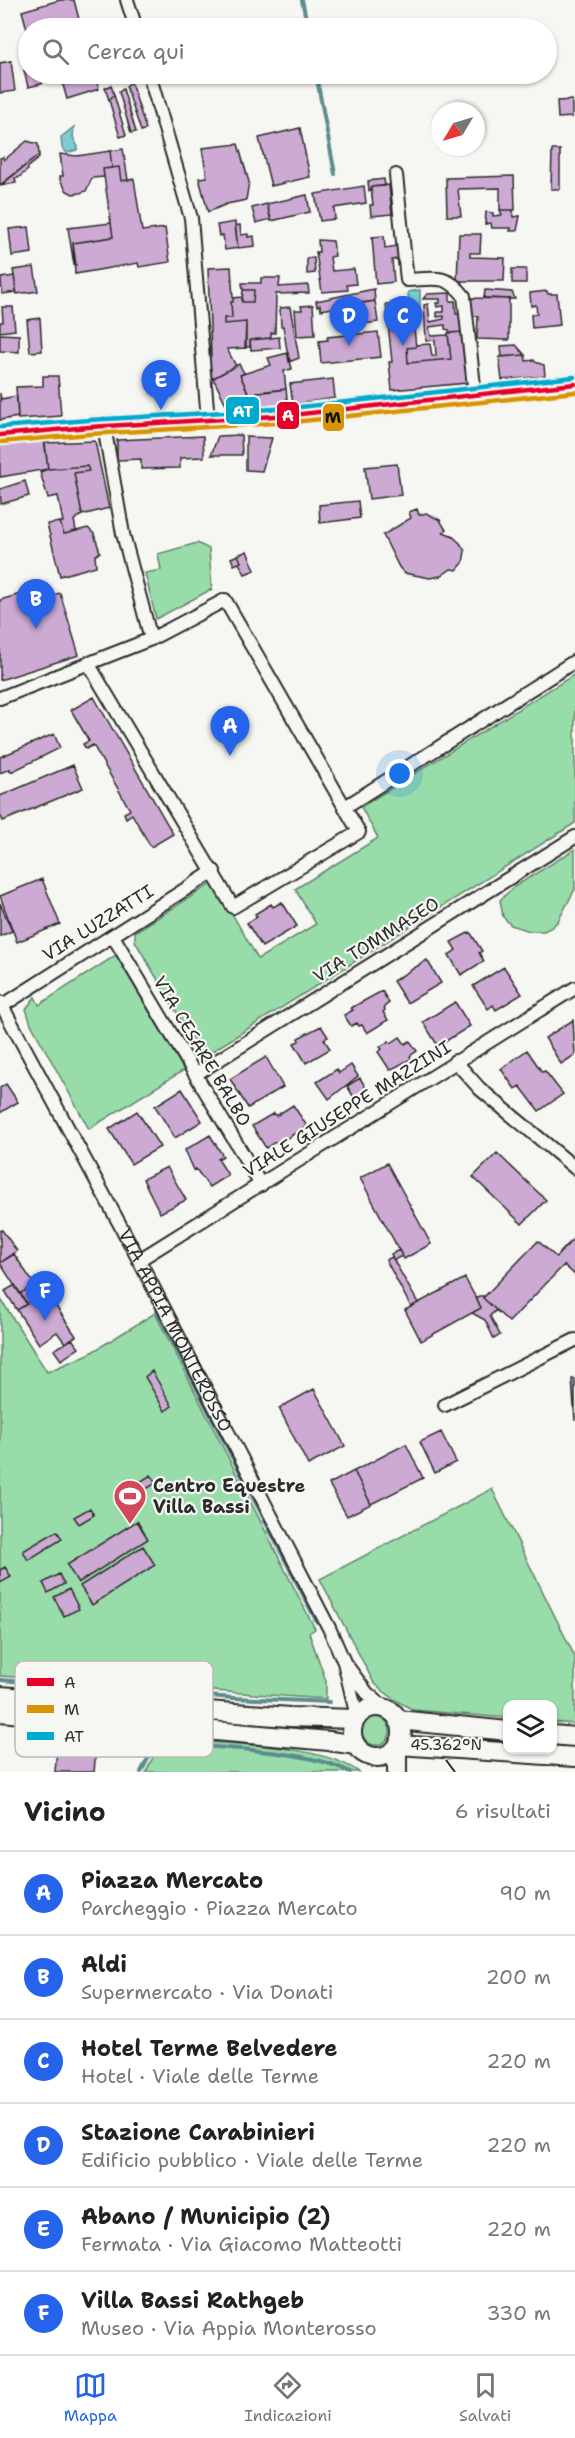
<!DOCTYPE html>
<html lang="it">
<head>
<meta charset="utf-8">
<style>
	body { margin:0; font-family:"Shantell Sans",sans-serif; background:#f2f2f2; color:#222 }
	.controls { position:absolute; right:18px; bottom:18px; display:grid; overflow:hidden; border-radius:12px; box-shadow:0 2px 4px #0004 }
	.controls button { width:54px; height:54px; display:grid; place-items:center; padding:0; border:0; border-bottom:2px solid #e0e0e0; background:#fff; color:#222; font:30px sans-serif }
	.compass { position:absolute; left:431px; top:102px; width:54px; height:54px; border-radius:50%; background:#fff; box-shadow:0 2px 4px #0004; rotate:232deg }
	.you { position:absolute; left:400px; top:774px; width:21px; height:21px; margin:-15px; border:4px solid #fff; border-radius:50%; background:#1a73e8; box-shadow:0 0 0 9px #1a73e833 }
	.badge { display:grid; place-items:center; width:39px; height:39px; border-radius:50%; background:#2563eb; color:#fff; font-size:20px; font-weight:700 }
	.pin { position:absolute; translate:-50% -50px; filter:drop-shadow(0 2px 3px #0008) }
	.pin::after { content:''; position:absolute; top:32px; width:21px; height:18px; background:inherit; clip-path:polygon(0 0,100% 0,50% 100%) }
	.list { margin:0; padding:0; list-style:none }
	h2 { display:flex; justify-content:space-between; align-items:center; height:78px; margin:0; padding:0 24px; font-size:26px }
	h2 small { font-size:20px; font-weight:400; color:#767676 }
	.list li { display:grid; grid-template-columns:39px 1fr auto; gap:18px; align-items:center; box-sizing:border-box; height:84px; padding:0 24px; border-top:2px solid #e0e0e0 }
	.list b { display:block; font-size:22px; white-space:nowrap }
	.list p { margin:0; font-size:20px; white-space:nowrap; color:#767676 }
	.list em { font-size:20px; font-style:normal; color:#767676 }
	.icon { flex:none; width:33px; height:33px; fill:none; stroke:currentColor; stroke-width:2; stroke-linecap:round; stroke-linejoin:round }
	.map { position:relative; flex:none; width:575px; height:1772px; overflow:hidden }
	.search { position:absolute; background:#fff; box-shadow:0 2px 4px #0004; left:18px; right:18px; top:18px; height:66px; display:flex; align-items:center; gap:15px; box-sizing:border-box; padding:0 21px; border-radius:33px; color:#767676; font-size:22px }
	.sheet { height:582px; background:#fff }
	nav { display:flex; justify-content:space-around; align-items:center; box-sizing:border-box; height:84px; border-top:2px solid #e0e0e0; background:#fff; font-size:16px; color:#767676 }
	nav a { display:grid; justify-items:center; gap:3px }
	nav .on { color:#2563eb }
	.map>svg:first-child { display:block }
</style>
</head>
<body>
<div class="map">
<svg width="575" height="1772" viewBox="0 0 575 1772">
	<rect width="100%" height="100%" fill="#f6f6f2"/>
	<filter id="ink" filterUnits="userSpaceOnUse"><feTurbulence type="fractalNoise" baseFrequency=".0167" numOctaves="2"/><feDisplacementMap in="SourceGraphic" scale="12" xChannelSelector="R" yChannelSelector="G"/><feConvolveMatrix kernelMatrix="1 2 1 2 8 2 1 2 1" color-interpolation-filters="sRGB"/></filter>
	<g filter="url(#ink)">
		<path fill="#98dda9" stroke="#62846a" stroke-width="1.5" d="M 197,543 L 209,549 L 212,589 L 156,619 L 145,573 L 161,570 L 158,554 Z
			M 575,674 L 575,823 L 203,1057 L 135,941 L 135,932 L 214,882 L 258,959 L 316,924 L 295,889 L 378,838 L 361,807 Z
			M 575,849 L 575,889 L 558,921 L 552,927 L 544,931 L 530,931 L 511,925 L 503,917 L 500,900 L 514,887 Z
			M 116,955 L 184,1070 L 89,1129 L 31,1024 L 26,1009 L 35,997 L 39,1005 Z
			M 0,1298 L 47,1372 L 89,1354 L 155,1313 L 315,1629 L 309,1633 L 326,1681 L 326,1699 L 0,1676 Z
			M 492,1489 L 575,1657 L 575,1724 L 553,1722 L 552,1704 L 508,1704 L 507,1718 L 414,1710 C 398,1703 387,1695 374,1683 L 320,1579 Z
			M362 1731a14 14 0 1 1 28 0a14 14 0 1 1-28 0Z
			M 162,1739 C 215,1744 318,1742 359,1772 L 146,1772 Z"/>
		<path fill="#7bccd1" stroke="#5b8c8f" stroke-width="1.5" d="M 74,127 L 73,137 L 78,147 L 77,150 L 67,153 L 62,148 L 61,137 Z
			M 420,290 L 420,314 L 409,315 L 408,292 Z"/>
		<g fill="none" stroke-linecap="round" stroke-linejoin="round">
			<path stroke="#5b8c8f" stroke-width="4" d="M 302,0 L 308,28
				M 316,74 L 335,174
				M 157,1311 L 317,1622
				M 0,1680 L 234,1698 L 329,1702
				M 141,1772 L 156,1743 C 210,1748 303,1748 350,1772"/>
		</g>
		<path fill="#cdaad3" stroke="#2b2b2b" stroke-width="1.5" d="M 60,0 L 74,0 L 80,23 L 62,28 L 28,28 L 28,33 L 22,11 Z
			M 11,61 L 15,91 L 0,93 L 0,63 Z
			M 28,69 L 28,74 L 42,74 L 42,84 L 28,87 L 24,70 Z
			M 60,74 L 95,74 L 95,76 L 63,85 Z
			M 95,76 L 99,89 L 67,99 L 63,85 Z
			M 131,82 L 146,129 L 141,131 L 126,86 Z
			M 111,85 L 114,95 L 109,100 L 105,88 Z
			M 123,89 L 136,132 L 131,133 L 119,92 Z
			M 114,95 L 126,135 L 120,137 L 109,100 Z
			M 572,100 L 572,117 L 558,118 L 557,101 Z
			M 300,128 L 310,177 L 271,186 L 259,138 Z
			M 27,141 L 38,144 L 39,155 L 0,185 L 0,158 L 3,157 L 4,160 Z
			M 238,144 L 249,182 L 246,200 L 227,204 L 208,212 L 199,178 L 207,177 L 202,148 Z
			M 123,149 L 128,180 L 121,181 L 119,167 L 112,168 L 110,151 Z
			M 552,150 L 560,150 L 560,189 L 551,189 Z
			M 110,151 L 112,168 L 103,169 L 104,177 L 92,178 L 86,191 L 80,193 L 73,194 L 67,191 L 60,180 L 60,176 L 63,176 L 60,154 L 77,156 Z
			M 39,155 L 39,158 L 28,167 L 28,170 L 18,178 L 15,178 L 16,183 L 0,186 Z
			M 119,167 L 121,181 L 134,179 L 142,231 L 165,228 L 170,262 L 139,267 L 138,263 L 75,274 L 73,243 L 113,237 L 103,169 Z
			M 514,176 L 515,210 L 500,210 L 500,188 L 458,189 L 461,216 L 447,216 L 446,178 Z
			M 384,179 L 385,186 L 371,187 L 371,190 L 369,191 L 368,181 Z
			M 389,185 L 392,214 L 371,216 L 370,205 L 373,205 L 371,187 Z
			M 364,186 L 366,203 L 334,208 L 335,219 L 320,221 L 315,194 Z
			M 307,195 L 310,212 L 271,221 L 267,204 Z
			M 267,204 L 271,219 L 256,223 L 252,208 Z
			M 500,210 L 512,210 L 513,217 L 520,216 L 517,231 L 510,231 L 511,228 L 492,228 L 491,223 L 485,224 L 486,212 L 493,213 L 493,216 L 502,215 Z
			M 235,222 L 238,248 L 225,250 L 223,235 L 219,236 L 217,225 Z
			M 111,223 L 113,237 L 73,243 L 76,265 L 74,265 L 68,228 Z
			M 240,225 L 241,235 L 248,234 L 248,237 L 254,236 L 255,246 L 238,248 L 235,226 Z
			M 29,227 L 32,253 L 12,256 L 9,229 Z
			M 459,234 L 481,234 L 480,253 L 470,253 L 470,257 L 505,258 L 504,281 L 457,281 Z
			M 384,236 L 385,248 L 397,246 L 398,259 L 392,260 L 394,282 L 376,284 L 372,237 Z
			M 318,240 L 333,241 L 335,256 L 330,257 L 332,271 L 354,269 L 356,284 L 347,285 L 348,290 L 322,292 L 316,252 L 319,252 Z
			M 307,258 L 314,258 L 315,273 L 307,274 Z
			M 34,267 L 38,291 L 17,294 L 13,270 Z
			M 231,267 L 233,298 L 233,302 L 231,302 L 232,318 L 224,318 L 224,324 L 246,322 L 246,348 L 227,349 L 236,366 L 212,379 L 209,374 L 208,356 L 211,356 L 208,268 Z
			M 512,269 L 526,269 L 526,283 L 512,283 Z
			M 14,276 L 16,292 L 2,294 L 1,278 Z
			M 261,278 L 280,278 L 279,287 L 308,285 L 309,293 L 276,294 L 275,333 L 271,333 L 271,338 L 250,340 L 250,347 L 245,347 L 246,322 L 224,324 L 224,318 L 232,318 L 231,302 L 233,302 L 233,298 L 242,297 L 242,302 L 253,302 L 254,290 L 243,290 L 242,283 L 261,283 Z
			M 374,289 L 375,301 L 321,310 L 320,305 L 317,306 L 316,301 Z
			M 243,290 L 254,290 L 253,302 L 242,302 Z
			M 485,290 L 512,292 L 515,299 L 484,298 Z
			M 547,291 L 548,294 L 557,294 L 560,325 L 532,328 L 531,315 L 537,314 L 536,305 L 531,306 L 530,293 Z
			M 450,293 L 450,301 L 455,301 L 456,314 L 461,314 L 462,332 L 450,333 L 449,330 L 445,329 L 445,325 L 429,327 L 431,336 L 448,335 L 451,359 L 408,363 L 407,348 L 416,347 L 416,345 L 430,344 L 432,356 L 436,356 L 435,340 L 426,341 L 424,305 L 428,304 L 430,322 L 444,319 L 444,316 L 437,317 L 437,312 L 444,312 L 444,306 L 437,307 L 436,303 L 440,303 L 440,299 L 423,299 L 427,294 Z
			M 467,298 L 509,299 L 509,340 L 477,339 L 478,316 L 466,316 Z
			M 375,301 L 378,322 L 354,325 L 352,304 Z
			M 401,302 L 403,321 L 413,320 L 416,347 L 407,348 L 408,363 L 451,359 L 448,333 L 462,332 L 467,383 L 392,390 L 389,362 L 392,362 L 386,304 Z
			M 313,305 L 315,335 L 297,336 L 295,310 L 302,310 L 301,306 Z
			M 2,307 L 13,307 L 15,330 L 0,332 L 0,322 L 3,322 Z
			M 290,307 L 299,358 L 289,362 L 283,326 L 281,326 L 280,308 Z
			M 40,318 L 42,351 L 30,352 L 27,320 Z
			M 378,332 L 381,357 L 321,363 L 319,341 L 328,340 L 327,337 Z
			M 0,334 L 19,335 L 19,352 L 0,351 Z
			M 279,337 L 280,348 L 251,350 L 250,340 Z
			M 516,345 L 525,355 L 502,357 L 501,346 Z
			M 288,353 L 292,369 L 284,371 L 286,389 L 249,394 L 240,375 L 271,365 L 268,358 Z
			M 525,355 L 526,361 L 534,360 L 535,362 L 544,365 L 545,376 L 502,380 L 499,357 Z
			M 239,364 L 244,373 L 240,375 L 249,395 L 254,394 L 255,407 L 236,408 L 234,405 L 228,408 L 213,378 Z
			M 43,376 L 58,376 L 61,416 L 18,419 L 16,387 L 43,386 Z
			M 333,379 L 335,398 L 293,404 L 290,384 Z
			M 286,389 L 288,407 L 259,410 L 257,392 Z
			M 0,393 L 1,399 L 17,396 L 18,417 L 0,420 Z
			M 241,435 L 242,455 L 211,455 L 218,436 Z
			M 203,436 L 204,457 L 180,458 L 180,468 L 141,469 L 141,459 L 117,460 L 117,440 Z
			M 246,437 L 272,438 L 262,471 L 246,470 Z
			M 44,440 L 48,469 L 0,477 L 0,444 L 15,441 Z
			M 95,441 L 109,508 L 82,515 L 74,473 L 89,471 L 87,466 L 48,469 L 45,443 Z
			M 397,464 L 401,495 L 369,499 L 365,467 Z
			M 87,466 L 89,471 L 74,473 L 82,515 L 74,520 L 76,531 L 64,534 L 60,522 L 63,522 L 58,496 L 48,498 L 40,472 L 48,469 Z
			M 25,481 L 29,496 L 1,504 L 0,489 Z
			M 358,501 L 360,518 L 320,523 L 319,505 Z
			M 417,509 L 419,515 L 426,513 L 440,520 L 446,530 L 443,532 L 451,535 L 460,543 L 465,551 L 463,563 L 457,570 L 451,569 L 441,576 L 430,578 L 404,573 L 399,567 L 383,535 L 411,518 L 409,512 Z
			M 60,522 L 64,534 L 88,528 L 94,534 L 100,552 L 95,556 L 96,566 L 60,576 L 47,524 Z
			M 247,551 L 255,570 L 245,574 L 239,563 L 241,562 L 238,555 Z
			M 238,555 L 241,562 L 234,565 L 231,558 Z
			M 24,593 L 27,603 L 60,593 L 79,655 L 0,680 L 0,600 Z
			M 94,697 L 173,834 L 151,847 L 132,814 L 126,818 L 124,813 L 130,810 L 93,745 L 86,749 L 83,744 L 89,741 L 71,710 Z
			M 54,734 L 60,748 L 11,772 L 10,769 L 0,773 L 0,757 Z
			M 73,765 L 83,788 L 3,821 L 0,815 L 0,796 Z
			M 42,879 L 60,924 L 17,942 L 0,896 Z
			M 282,902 L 297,926 L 262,947 L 247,923 L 257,917 L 255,914 L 271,904 L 273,907 Z
			M 0,903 L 12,931 L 0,936 Z
			M 470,932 L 482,951 L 479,953 L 484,961 L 461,975 L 449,955 L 456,950 L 451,942 Z
			M 427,960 L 441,983 L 407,1003 L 393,981 Z
			M 504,967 L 522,994 L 496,1010 L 493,1005 L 488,1009 L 473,986 Z
			M 382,991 L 389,1003 L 384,1007 L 385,1010 L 383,1012 L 388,1020 L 367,1033 L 362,1025 L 359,1026 L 357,1023 L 351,1026 L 344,1015 L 353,1010 L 351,1008 Z
			M 455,1002 L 470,1026 L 438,1046 L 423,1022 Z
			M 573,1020 L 575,1055 L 561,1064 L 545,1038 Z
			M 321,1026 L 328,1037 L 324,1039 L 330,1049 L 306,1063 L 294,1043 L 299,1041 L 298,1038 Z
			M 400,1037 L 405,1044 L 410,1041 L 417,1051 L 410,1056 L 411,1059 L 390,1070 L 378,1052 L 382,1049 L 380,1047 L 389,1041 L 391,1043 Z
			M 527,1050 L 542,1072 L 545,1071 L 563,1094 L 539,1111 L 520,1086 L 515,1089 L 501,1069 Z
			M 266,1057 L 283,1087 L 248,1108 L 230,1079 Z
			M 351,1065 L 358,1076 L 329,1099 L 317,1082 L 337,1069 L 339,1073 Z
			M 360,1078 L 368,1091 L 355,1099 L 347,1086 Z
			M 6,1084 L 18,1102 L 0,1113 L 0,1088 Z
			M 182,1089 L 202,1121 L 175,1138 L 155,1106 Z
			M 293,1105 L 307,1126 L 281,1142 L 275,1142 L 266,1148 L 252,1126 L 274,1113 L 276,1116 Z
			M 137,1111 L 160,1147 L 131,1164 L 109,1129 Z
			M 210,1135 L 223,1156 L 218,1159 L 228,1175 L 209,1187 L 196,1169 L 194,1170 L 185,1150 Z
			M 497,1153 L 546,1200 L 522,1224 L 473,1177 Z
			M 387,1163 L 431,1244 L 404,1259 L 360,1178 Z
			M 167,1167 L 186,1200 L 160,1213 L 143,1179 Z
			M 2,1230 L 17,1251 L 0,1263 L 0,1231 Z
			M 575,1237 L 575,1275 L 564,1265 L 509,1322 L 483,1298 L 538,1241 L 556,1257 Z
			M 399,1250 L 402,1256 L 394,1260 L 391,1254 Z
			M 14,1254 L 34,1284 L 20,1294 L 0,1263 Z
			M 392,1257 L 418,1303 L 411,1307 L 386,1260 Z
			M 465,1278 L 481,1308 L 421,1341 L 405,1310 Z
			M 39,1281 L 76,1336 L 65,1343 L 57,1332 L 39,1344 L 17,1310 L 27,1304 L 20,1294 Z
			M 15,1285 L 27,1304 L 17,1310 L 5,1291 Z
			M 479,1296 L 485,1296 L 483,1298 L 496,1310 L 490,1316 L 500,1335 L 494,1339 L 485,1320 L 472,1313 L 481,1308 L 476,1298 Z
			M 72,1339 L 79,1348 L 61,1360 L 54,1350 Z
			M 152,1371 L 172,1406 L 165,1411 L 145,1377 Z
			M 572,1379 L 575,1379 L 575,1421 Z
			M 314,1389 L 345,1446 L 308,1465 L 279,1408 Z
			M 441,1432 L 456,1462 L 435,1473 L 420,1442 Z
			M 406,1444 L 423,1478 L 371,1504 L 354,1471 Z
			M 354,1471 L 371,1504 L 347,1516 L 329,1484 Z
			M 151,1475 L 156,1483 L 122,1504 L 117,1496 Z
			M 90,1508 L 94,1515 L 79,1524 L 74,1517 Z
			M 137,1521 L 148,1539 L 78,1583 L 67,1565 Z
			M 57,1531 L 62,1539 L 28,1560 L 23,1551 Z
			M 143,1546 L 155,1565 L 92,1605 L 80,1586 Z
			M 5,1567 L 11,1577 L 0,1583 L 0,1570 Z
			M 59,1574 L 64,1584 L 48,1593 L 43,1583 Z
			M 69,1589 L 79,1609 L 64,1616 L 54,1597 Z
			M 58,1736 L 97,1739 L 94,1772 L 55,1772 Z"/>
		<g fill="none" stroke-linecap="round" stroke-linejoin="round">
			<defs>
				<g id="street">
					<path d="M 127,0 L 136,28"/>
					<path d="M 149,74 L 191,218 L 208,420"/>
					<path d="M 396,175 L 407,280 C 433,279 447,273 464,296 L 475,395"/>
					<path d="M 104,426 L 123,534 L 151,639"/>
					<path d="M 0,698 L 151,639 L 225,600 L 359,832 L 233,907 L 88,663"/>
					<path d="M 345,807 L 575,661"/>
					<path d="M 113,936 L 261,1185"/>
					<path id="s1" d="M 0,1002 L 139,1260 L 329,1628 L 344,1662 L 357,1717"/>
					<path d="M 2,1006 L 214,871"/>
					<path d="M 455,1061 L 480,1089 L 575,1168"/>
					<path d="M 196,1074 L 575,837"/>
					<path d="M 139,1260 L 575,988"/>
					<path d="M 445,1405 L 575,1340"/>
					<path d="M 347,1666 L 367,1693 L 386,1709"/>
				</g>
				<path id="secondary" d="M 0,435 L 89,427 L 292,415 L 575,384
					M 0,1696 L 290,1717 L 356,1719
					M352 1732a25 25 0 1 1 50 0a25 25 0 1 1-50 0Z
					M 0,1712 L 329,1741 L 356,1745
					M 398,1720 L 508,1731
					M 552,1735 L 575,1737
					M 398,1745 L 575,1757
					M 397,1772 L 397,1747"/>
			</defs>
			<use href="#street" stroke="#2b2b2b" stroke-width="16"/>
			<use href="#secondary" stroke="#2b2b2b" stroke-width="22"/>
			<use href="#street" stroke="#f6f6f2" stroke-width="12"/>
			<use href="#secondary" stroke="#f6f6f2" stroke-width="18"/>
			<defs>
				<path id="bus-1" d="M 0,435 L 89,427 L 292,415 L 575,384"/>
				<path id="bus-2" d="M 1,442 L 90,434 L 293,422 L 575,392"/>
				<path id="bus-3" d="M 0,427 L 89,420 L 291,408 L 574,377"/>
			</defs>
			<use href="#bus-1" stroke="#f6f6f2" stroke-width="9"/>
			<use href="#bus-2" stroke="#f6f6f2" stroke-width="9"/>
			<use href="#bus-3" stroke="#f6f6f2" stroke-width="9"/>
			<use href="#bus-1" stroke="#e4002b" stroke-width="4.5"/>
			<use href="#bus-2" stroke="#d89406" stroke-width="4.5"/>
			<use href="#bus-3" stroke="#00a9ce" stroke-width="4.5"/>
		</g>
	</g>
	<path fill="none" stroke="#2b2b2b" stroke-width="2" d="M 446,1760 L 455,1772"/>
	<defs>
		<symbol id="stadium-pin" viewBox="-11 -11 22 30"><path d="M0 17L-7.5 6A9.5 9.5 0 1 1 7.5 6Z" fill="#d1495b" stroke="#f6f6f2"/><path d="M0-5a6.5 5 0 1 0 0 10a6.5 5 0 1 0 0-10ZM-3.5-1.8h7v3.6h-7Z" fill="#fff"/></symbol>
	</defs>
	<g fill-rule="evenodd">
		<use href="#stadium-pin" x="111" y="1477" width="38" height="52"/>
	</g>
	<g text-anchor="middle" stroke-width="4.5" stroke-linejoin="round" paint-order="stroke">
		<g font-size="18" fill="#2b2b2b" stroke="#f6f6f2">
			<text transform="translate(98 923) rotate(-32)" y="6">VIA LUZZATTI</text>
			<text transform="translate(376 940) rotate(-32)" y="6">VIA TOMMASEO</text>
			<text transform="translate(202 1051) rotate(59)" y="6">VIA CESARE BALBO</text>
			<text transform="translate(347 1109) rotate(-32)" y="6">VIALE GIUSEPPE MAZZINI</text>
			<text dy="6" stroke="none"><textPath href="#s1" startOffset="372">VIA APPIA MONTEROSSO</textPath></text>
		</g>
		<g font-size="18" font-weight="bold" fill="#2b2b2b" stroke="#f6f6f2" text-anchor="start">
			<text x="153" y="1492">Centro Equestre<tspan x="153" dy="21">Villa Bassi</tspan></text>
		</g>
	</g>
	<rect x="15" y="1661" width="198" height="96" rx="9" fill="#f6f6f2" stroke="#b9b9b6" stroke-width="1.5"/>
	<rect x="27" y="1678" width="27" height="8" fill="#e4002b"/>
	<rect x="27" y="1705" width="27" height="8" fill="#d89406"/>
	<rect x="27" y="1732" width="27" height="8" fill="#00a9ce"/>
	<g font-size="16" fill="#2b2b2b">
		<text x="64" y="1688">A</text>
		<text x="64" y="1715">M</text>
		<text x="64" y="1742">AT</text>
	</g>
	<g font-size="15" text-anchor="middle" fill="#2b2b2b" stroke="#f6f6f2" stroke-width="4.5" stroke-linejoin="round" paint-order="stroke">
		<text x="446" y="1750">45.362°N</text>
	</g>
	<g stroke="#f6f6f2" stroke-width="2">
		<rect x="225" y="396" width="35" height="29" rx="6" fill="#00a9ce"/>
		<rect x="276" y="401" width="24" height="29" rx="6" fill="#e4002b"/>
		<rect x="322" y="403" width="23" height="29" rx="6" fill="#d89406"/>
	</g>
	<g font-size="16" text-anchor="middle" font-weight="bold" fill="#fff">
		<text x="243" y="417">AT</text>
		<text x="288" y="421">A</text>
	</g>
	<g font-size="16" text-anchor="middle" font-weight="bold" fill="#111">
		<text x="333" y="423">M</text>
	</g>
</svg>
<div class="controls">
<button><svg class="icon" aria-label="layers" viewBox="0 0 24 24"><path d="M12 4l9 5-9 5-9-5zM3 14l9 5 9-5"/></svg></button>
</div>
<svg class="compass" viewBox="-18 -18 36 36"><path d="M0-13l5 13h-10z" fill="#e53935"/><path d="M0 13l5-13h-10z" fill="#767676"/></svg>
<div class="you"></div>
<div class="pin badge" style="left:230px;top:756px">A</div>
<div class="pin badge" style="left:36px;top:629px">B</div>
<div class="pin badge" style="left:403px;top:346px">C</div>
<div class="pin badge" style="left:349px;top:346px">D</div>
<div class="pin badge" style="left:161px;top:410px">E</div>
<div class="pin badge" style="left:45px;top:1321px">F</div>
<div class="search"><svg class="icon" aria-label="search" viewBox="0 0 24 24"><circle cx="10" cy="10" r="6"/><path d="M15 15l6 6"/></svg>Cerca qui</div>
</div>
<section class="sheet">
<h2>Vicino<small>6 risultati</small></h2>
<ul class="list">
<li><span class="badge">A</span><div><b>Piazza Mercato</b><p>Parcheggio · Piazza Mercato</p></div><em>90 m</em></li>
<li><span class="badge">B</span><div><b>Aldi</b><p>Supermercato · Via Donati</p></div><em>200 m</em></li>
<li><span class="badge">C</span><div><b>Hotel Terme Belvedere</b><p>Hotel · Viale delle Terme</p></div><em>220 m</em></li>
<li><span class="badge">D</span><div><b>Stazione Carabinieri</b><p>Edificio pubblico · Viale delle Terme</p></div><em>220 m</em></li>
<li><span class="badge">E</span><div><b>Abano / Municipio (2)</b><p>Fermata · Via Giacomo Matteotti</p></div><em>220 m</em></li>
<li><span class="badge">F</span><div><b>Villa Bassi Rathgeb</b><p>Museo · Via Appia Monterosso</p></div><em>330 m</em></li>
</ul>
</section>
<nav>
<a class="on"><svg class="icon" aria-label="map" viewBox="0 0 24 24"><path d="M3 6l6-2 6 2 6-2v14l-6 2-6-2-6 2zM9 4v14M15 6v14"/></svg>Mappa</a>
<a><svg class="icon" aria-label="directions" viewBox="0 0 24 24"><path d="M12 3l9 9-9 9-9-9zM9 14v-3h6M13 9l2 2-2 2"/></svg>Indicazioni</a>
<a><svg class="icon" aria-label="saved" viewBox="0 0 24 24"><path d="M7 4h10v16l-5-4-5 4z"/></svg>Salvati</a>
</nav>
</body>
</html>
